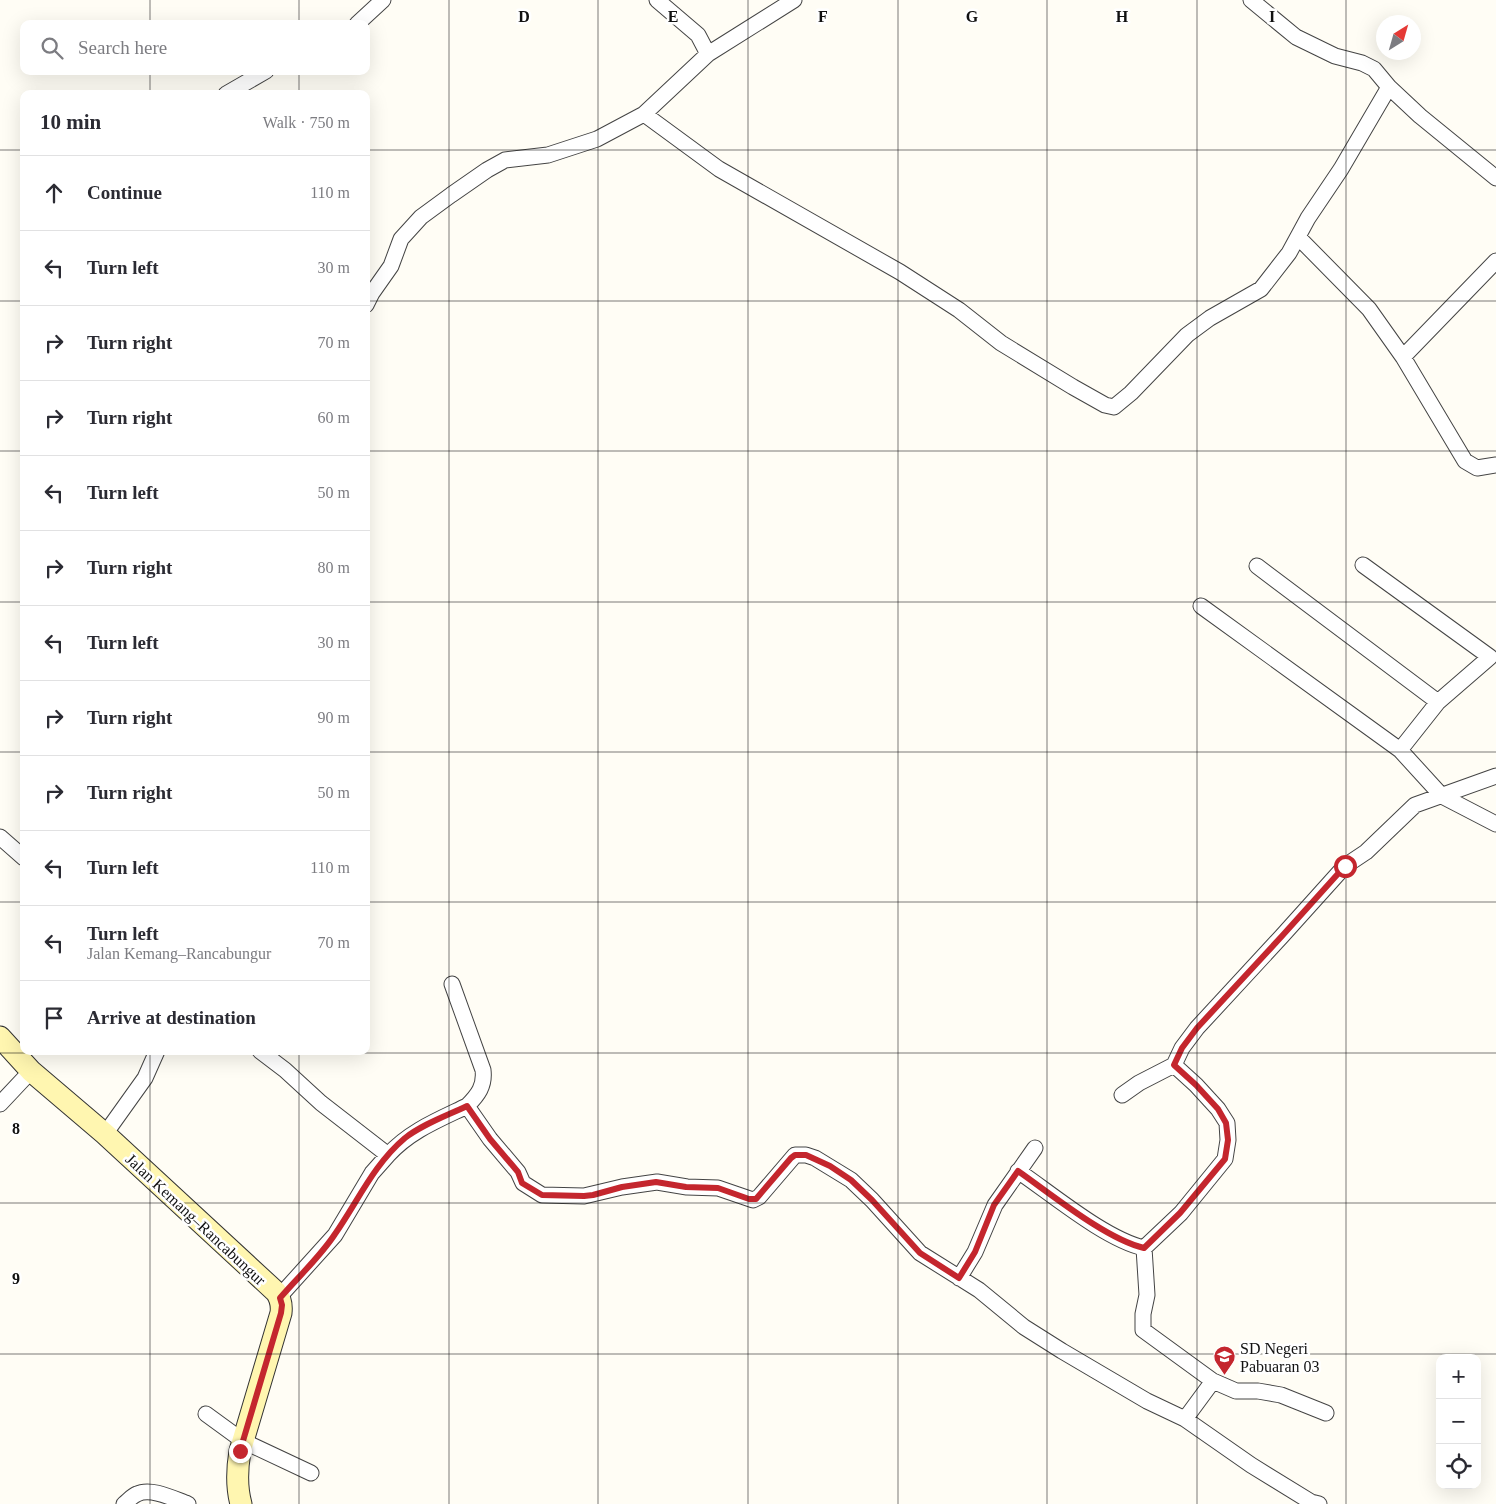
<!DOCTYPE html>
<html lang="en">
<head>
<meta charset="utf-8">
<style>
	body { margin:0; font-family:Georgia,serif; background:#f2f2f3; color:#2b2b33 }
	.controls { position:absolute; right:15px; bottom:15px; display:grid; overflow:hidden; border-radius:10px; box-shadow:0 5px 20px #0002 }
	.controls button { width:45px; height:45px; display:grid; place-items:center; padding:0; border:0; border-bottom:1px solid #e1e1e2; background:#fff; color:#2b2b33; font:25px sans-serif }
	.compass { position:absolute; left:1376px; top:15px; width:45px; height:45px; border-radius:50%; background:#fff; box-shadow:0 5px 20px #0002; rotate:37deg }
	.stop { position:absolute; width:15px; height:15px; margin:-11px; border:4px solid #c4262e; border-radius:50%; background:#fff }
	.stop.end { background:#c4262e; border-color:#fff; box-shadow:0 1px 5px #0008 }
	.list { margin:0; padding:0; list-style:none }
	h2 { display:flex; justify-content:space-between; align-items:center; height:65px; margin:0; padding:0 20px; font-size:21px }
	h2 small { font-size:16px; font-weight:400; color:#7c7c81 }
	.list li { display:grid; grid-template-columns:32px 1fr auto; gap:15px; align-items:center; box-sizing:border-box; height:75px; padding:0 20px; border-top:1px solid #e1e1e2 }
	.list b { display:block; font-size:19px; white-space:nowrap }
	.list p { margin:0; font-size:16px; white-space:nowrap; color:#7c7c81 }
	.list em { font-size:16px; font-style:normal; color:#7c7c81 }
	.icon { flex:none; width:28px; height:28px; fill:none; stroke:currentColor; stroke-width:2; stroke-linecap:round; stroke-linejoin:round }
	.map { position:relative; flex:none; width:1496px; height:1504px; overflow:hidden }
	.search { position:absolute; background:#fff; box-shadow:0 5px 20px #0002; left:20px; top:20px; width:350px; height:55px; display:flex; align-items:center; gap:12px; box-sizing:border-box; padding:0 18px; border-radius:10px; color:#7c7c81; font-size:19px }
	.panel { position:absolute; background:#fff; box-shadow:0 5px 20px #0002; left:20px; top:90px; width:350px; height:965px; border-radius:10px }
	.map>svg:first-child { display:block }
</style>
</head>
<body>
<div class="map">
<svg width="1496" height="1504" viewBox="0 0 1496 1504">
	<rect width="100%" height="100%" fill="#fffdf5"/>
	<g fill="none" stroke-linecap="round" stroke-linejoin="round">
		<defs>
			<path id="street" d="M 1251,0 L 1296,37 L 1335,56 L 1362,63 L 1374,69 L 1389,87 L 1420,116 L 1496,178
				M 357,24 L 383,0
				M 708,54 L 794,0
				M 226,94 L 266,71
				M 644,114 L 719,169 L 900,272 L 959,310 L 1001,343 L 1073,387 L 1105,405 L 1114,407 L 1131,393 L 1187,335 L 1210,318 L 1261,289 L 1289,253 L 1308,218 L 1341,169 L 1389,87
				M 1298,237 L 1369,309 L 1403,357 L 1465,461 L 1477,468 L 1496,465
				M 366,305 L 372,293 L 391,266 L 401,239 L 421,217 L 451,195 L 487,170 L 505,160 L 548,155 L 597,139 L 644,114 L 708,54 L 698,35 L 657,0
				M 1403,357 L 1496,261
				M 1363,565 L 1490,657 L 1438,702
				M 1257,566 L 1438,702 L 1400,750
				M 1201,606 L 1400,750 L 1442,796 L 1496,824
				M 0,837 L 24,858
				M 452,984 L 483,1070 C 485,1086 478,1095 467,1106
				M 260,1051 L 285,1070 L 321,1103 L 388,1155 C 410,1131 438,1120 467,1106 L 490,1139 L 518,1172 L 523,1183 L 542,1195 L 584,1196 L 622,1187 L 657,1182 L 687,1187 L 718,1188 L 753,1200 L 759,1197 L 795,1155 L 806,1155 L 815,1158 L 851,1180 L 872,1200 L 920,1253 L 979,1290 L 1024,1327 L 1062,1351 L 1147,1401 L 1185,1419 L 1251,1465 L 1311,1502 L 1319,1504
				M 1122,1095 L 1139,1083 L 1174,1065
				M 0,1104 L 31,1071
				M 105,1134 L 145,1078 L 157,1051
				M 1018,1171 C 1052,1194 1105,1239 1144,1248 L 1147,1295 L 1143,1314 L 1143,1330 L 1213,1381 L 1185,1419
				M 1144,1248 L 1181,1213 L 1225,1159 L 1228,1140 L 1227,1123 L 1218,1109 L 1196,1085 L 1174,1065 L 1182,1048 L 1197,1028 L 1282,936 L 1345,866 L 1366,852 L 1415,805 L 1496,776
				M 959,1278 L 975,1252 L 995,1205 L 1035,1148
				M 279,1297 L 335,1235 L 372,1173 L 388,1155
				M 1213,1381 L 1236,1391 L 1258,1391 L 1281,1395 L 1326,1413
				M 206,1414 L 243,1441 L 311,1473
				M 124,1504 C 128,1501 132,1496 137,1494 C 151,1487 174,1499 188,1504"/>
			<path id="secondary" d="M 0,1037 L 31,1071 L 105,1134 L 276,1292 C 281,1299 282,1305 281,1313 L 240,1451 C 237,1469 236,1486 241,1504"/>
		</defs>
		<use href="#street" stroke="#444" stroke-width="17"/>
		<use href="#secondary" stroke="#333" stroke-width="23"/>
		<use href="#street" stroke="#fff" stroke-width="15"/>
		<use href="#secondary" stroke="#fff6b0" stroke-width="21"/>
	</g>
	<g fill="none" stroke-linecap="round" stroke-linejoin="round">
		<path stroke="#c4262e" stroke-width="6" d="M 240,1451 L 281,1313 L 282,1305 L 280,1298 C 298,1277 320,1257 335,1234 C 358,1201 374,1164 405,1138 C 423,1124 446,1116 467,1106 L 490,1139 L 518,1172 L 522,1183 L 542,1195 L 584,1196 L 593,1195 L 622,1187 L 656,1182 L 686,1187 L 718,1188 L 749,1199 L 756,1199 L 791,1158 L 795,1155 L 806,1155 L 830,1166 L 851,1180 L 872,1200 L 920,1253 L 959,1278 L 975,1252 L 994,1205 L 1018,1171 C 1051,1194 1106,1239 1144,1248 L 1180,1213 L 1225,1159 L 1228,1140 L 1226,1123 L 1218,1109 L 1196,1085 L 1174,1065 L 1182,1048 L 1197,1028 L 1282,936 L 1345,866"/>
	</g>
	<path fill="none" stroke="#111" stroke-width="1" stroke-opacity="0.55" d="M 150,0 L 150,24M 299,0 L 299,24M 449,0 L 449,1504M 598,0 L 598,1504M 748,0 L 748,1504M 898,0 L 898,1504M 1047,0 L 1047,1504M 1197,0 L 1197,1504M 1346,0 L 1346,1504M 150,71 L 150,94M 299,71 L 299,94M 0,150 L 24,150M 366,150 L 1496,150M 0,301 L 24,301M 366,301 L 1496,301M 0,451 L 24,451M 366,451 L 1496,451M 0,602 L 24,602M 366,602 L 1496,602M 0,752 L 24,752M 366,752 L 1496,752M 0,902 L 24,902M 366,902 L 1496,902M 150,1051 L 150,1504M 299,1051 L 299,1504M 0,1053 L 1496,1053M 0,1203 L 1496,1203M 0,1354 L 1496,1354"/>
	<defs>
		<symbol id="school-pin" viewBox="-11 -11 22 30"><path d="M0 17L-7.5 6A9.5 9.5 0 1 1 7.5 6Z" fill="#c4262e" stroke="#fff"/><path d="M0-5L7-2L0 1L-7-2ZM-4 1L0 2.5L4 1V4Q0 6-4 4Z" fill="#fff"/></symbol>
	</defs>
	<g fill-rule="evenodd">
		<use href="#school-pin" x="1212" y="1344" width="25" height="34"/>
	</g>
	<g text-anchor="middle" stroke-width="5" stroke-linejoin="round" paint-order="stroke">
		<g font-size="16" fill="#111" stroke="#fff">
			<text transform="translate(196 1219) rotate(43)" y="6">Jalan Kemang–Rancabungur</text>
		</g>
		<g font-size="16" fill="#111" stroke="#fff" text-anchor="start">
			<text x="1240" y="1354">SD Negeri<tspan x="1240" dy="18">Pabuaran 03</tspan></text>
		</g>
	</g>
	<g font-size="16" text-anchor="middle" font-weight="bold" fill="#111" stroke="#fff" stroke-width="5" stroke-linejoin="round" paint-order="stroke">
		<text x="524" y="22">D</text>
		<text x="673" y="22">E</text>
		<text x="823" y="22">F</text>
		<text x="972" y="22">G</text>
		<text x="1122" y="22">H</text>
		<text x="1272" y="22">I</text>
		<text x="16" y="1134">8</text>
		<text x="16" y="1284">9</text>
	</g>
</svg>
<div class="controls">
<button>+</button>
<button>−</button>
<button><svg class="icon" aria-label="locate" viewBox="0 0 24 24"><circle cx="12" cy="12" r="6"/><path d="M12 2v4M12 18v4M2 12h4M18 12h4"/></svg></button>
</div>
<svg class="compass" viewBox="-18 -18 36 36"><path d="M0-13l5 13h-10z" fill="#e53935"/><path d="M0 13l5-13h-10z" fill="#7c7c81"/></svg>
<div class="stop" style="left:1345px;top:866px"></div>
<div class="stop end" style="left:240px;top:1451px"></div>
<div class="search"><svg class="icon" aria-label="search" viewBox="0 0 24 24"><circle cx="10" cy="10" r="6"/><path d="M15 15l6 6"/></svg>Search here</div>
<section class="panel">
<h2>10 min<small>Walk · 750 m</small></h2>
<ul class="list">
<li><svg class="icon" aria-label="ahead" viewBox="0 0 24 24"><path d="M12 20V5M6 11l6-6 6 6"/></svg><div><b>Continue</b></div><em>110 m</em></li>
<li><svg class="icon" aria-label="left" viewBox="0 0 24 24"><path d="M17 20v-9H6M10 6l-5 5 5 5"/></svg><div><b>Turn left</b></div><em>30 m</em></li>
<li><svg class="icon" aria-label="right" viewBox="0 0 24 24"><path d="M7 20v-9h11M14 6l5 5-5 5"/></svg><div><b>Turn right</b></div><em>70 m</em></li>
<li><svg class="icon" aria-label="right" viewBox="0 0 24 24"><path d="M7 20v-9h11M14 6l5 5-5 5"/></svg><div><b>Turn right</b></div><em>60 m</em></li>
<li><svg class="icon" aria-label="left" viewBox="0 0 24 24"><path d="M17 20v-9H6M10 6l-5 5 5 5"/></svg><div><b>Turn left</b></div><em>50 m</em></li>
<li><svg class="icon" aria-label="right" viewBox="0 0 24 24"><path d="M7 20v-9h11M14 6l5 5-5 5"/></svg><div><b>Turn right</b></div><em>80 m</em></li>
<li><svg class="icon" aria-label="left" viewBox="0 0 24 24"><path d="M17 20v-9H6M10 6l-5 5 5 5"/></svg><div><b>Turn left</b></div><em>30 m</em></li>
<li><svg class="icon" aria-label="right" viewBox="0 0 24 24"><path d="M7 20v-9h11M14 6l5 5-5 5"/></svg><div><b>Turn right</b></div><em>90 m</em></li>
<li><svg class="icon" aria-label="right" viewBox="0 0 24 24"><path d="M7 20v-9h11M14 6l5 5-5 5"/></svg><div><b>Turn right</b></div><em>50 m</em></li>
<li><svg class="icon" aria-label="left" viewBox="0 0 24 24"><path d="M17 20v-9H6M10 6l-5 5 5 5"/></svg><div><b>Turn left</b></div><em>110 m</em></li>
<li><svg class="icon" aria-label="left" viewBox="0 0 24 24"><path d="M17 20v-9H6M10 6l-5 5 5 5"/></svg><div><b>Turn left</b><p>Jalan Kemang–Rancabungur</p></div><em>70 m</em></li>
<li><svg class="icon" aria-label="arrive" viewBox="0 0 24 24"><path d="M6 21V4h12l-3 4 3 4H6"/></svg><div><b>Arrive at destination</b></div></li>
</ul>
</section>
</div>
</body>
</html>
